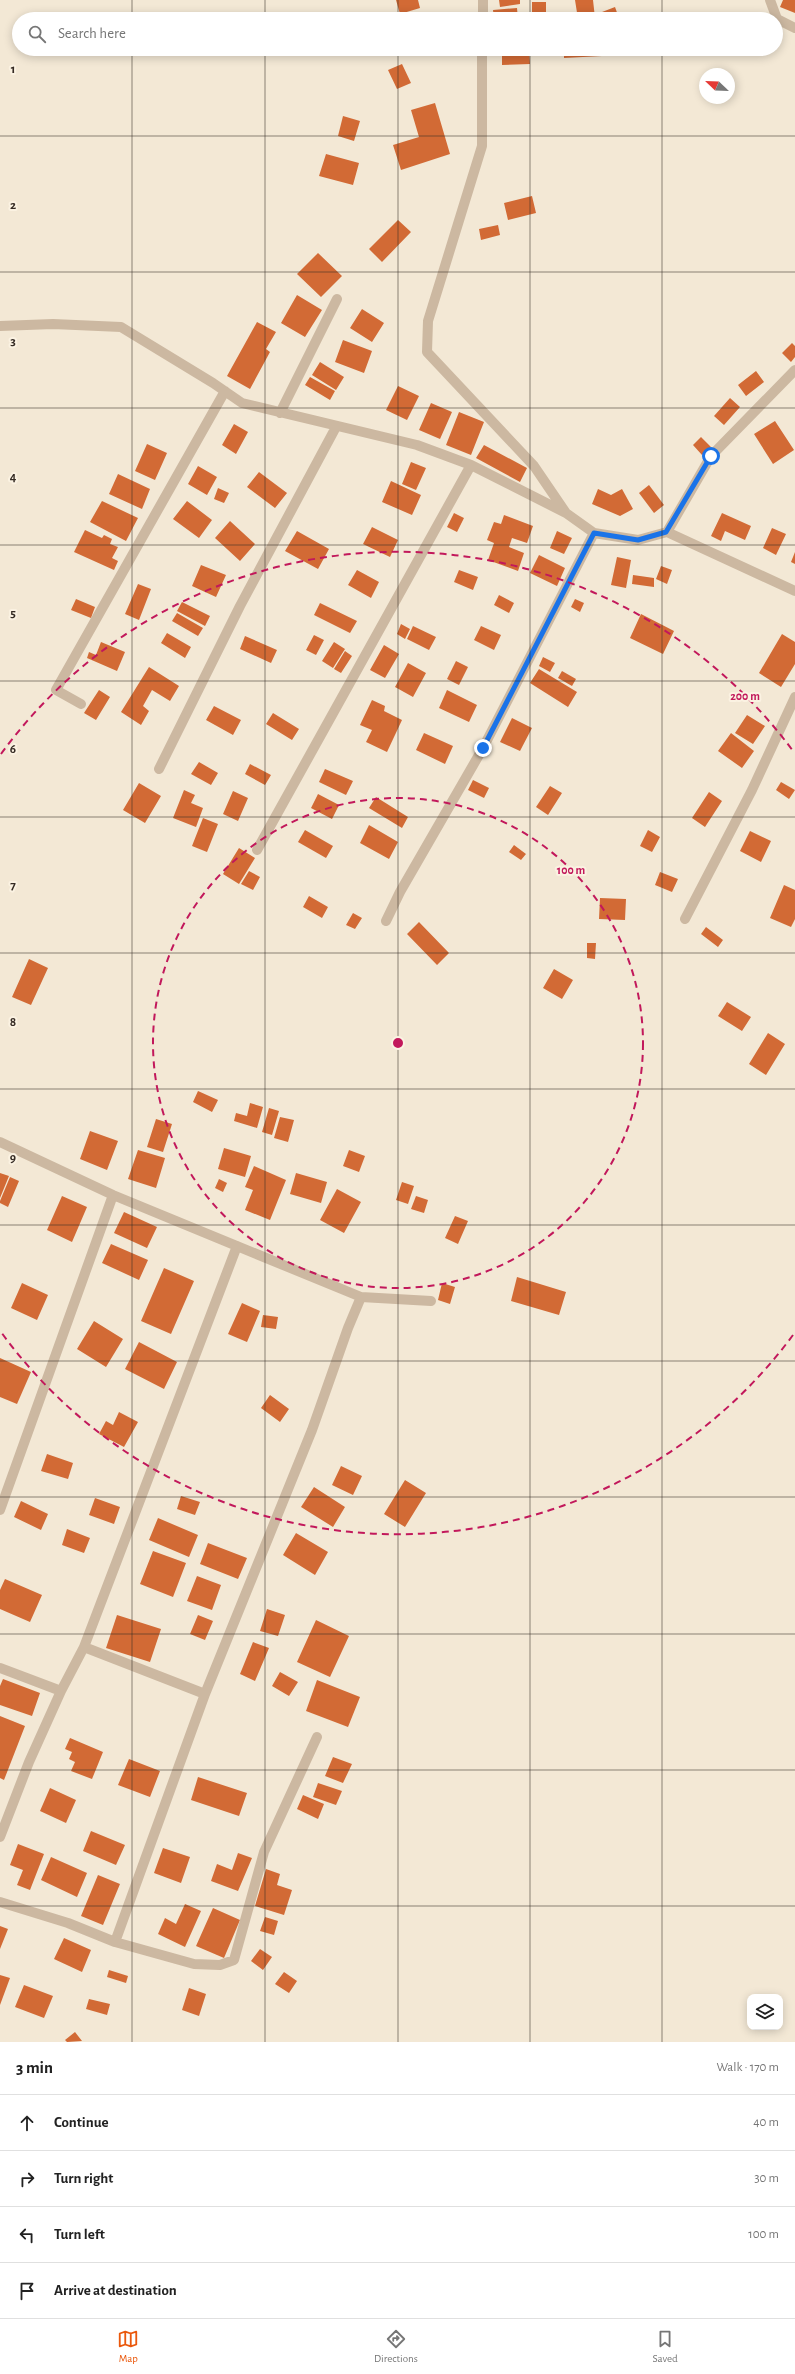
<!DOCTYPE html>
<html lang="en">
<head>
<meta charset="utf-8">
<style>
	body { margin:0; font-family:"Alegreya Sans",sans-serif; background:#f2f2f2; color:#222 }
	.controls { position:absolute; right:12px; bottom:12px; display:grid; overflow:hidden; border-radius:8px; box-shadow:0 2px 10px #0003 }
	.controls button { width:36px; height:36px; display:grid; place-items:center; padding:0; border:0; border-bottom:1px solid #e0e0e0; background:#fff; color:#222; font:20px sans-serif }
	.compass { position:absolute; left:699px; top:68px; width:36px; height:36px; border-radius:50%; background:#fff; box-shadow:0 2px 10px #0003; rotate:293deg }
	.stop { position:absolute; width:12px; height:12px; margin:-9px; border:3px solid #1a73e8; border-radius:50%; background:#fff }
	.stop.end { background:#1a73e8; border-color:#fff; box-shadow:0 1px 4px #0008 }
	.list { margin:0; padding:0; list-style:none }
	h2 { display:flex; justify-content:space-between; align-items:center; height:52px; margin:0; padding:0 16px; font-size:17px }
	h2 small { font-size:13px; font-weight:400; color:#767676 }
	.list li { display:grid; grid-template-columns:26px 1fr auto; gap:12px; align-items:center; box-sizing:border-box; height:56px; padding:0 16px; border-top:1px solid #e0e0e0 }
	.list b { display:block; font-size:15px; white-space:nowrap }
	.list em { font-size:13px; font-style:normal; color:#767676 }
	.icon { flex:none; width:22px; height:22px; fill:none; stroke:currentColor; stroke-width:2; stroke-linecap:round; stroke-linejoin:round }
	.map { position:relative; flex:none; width:795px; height:2042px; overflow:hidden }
	.search { position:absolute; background:#fff; box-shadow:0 2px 10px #0003; left:12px; right:12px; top:12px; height:44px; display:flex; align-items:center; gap:10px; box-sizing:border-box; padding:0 14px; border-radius:22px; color:#767676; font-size:15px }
	.sheet { height:276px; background:#fff }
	nav { display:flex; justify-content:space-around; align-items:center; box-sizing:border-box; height:56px; border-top:1px solid #e0e0e0; background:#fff; font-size:11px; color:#767676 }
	nav a { display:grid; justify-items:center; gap:2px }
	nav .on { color:#ea580c }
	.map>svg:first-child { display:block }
</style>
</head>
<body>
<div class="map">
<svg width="795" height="2042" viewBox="0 0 795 2042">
	<rect width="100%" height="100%" fill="#f3e8d5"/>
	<path fill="#d26a35" d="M 396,0 L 418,0 L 420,8 L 400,14 Z
		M 499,0 L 520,0 L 520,4 L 500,7 Z
		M 575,0 L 593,0 L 595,18 L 578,19 Z
		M 783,0 L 795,0 L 795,13 L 780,7 Z
		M 532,2 L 546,2 L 546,19 L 532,19 Z
		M 615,7 L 619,18 L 604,19 L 602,12 Z
		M 517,8 L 518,19 L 494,19 L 493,10 Z
		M 397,49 L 413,49 L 414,51 L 400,56 Z
		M 502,49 L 529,49 L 530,64 L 502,65 Z
		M 531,49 L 548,49 L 548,51 L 531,51 Z
		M 564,49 L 601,49 L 602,56 L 564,58 Z
		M 402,64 L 411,83 L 397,89 L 388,70 Z
		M 435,103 L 450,154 L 401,170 L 393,145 L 419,137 L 411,110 Z
		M 343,116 L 360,121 L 354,141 L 338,136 Z
		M 326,154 L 359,163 L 353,185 L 319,176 Z
		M 532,196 L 536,213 L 508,220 L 504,203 Z
		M 398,220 L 411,232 L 382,262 L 369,249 Z
		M 498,225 L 500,235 L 481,240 L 479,229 Z
		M 318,253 L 342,276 L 321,297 L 297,274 Z
		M 297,295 L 322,310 L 305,337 L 281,323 Z
		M 362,309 L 384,323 L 372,342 L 350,328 Z
		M 257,322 L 276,332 L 266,349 L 270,352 L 250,389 L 227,376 Z
		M 343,340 L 372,351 L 364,373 L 335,362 Z
		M 792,343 L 795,346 L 795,357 L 791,362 L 782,353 Z
		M 320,362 L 344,377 L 336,390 L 312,375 Z
		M 756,371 L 764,382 L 746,396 L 738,385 Z
		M 310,377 L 335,391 L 330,400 L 305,385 Z
		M 398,386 L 419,396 L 407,420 L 386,410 Z
		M 730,398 L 740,407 L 724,425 L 714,416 Z
		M 431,403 L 452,412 L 440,439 L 419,430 Z
		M 459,412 L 484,422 L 471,455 L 446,445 Z
		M 775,421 L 794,450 L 773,464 L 754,434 Z
		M 234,424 L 248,432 L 236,454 L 222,445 Z
		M 701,437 L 711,447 L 702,455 L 693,445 Z
		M 147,444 L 167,453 L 155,480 L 135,471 Z
		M 484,445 L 527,468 L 520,482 L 476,458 Z
		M 411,462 L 426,468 L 416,490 L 402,484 Z
		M 198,466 L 217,477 L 207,495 L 188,484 Z
		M 259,472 L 287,493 L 275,508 L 247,487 Z
		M 118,474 L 150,489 L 142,509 L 109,494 Z
		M 391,481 L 421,495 L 412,515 L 382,502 Z
		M 649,485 L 664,505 L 654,513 L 639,493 Z
		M 218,488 L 229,493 L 224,503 L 214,499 Z
		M 598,489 L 611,495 L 622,489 L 633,509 L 620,516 L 592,504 Z
		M 102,501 L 138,518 L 126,541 L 90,522 Z
		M 187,501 L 212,520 L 199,538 L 173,519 Z
		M 454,513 L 464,518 L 457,532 L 447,527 Z
		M 722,513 L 751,526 L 745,540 L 725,531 L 721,541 L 711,536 Z
		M 504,515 L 533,526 L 527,543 L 512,538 L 509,547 L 524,553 L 518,571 L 488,560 L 494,543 L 487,540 L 494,522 L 501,524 Z
		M 230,521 L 255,544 L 240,561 L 215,538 Z
		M 372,527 L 398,540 L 390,557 L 363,544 Z
		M 772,528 L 786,534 L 776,555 L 763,548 Z
		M 85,530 L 102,538 L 104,535 L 112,539 L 110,544 L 118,547 L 112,558 L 118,561 L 114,570 L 74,552 Z
		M 297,531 L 329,549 L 318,569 L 285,551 Z
		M 557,531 L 572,538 L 564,554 L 550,548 Z
		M 795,552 L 795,564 L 791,562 Z
		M 539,555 L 565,568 L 557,586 L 530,573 Z
		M 617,557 L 631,560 L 626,588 L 611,585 Z
		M 201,565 L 226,575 L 216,597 L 192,586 Z
		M 661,566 L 672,570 L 667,584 L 656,579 Z
		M 357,570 L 379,582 L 371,598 L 348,585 Z
		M 459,570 L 478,577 L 473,590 L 454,582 Z
		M 633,575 L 654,578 L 654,587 L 632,584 Z
		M 138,584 L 151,589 L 139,620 L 125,614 Z
		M 499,595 L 514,603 L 509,613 L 494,605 Z
		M 76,599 L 95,607 L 91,618 L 71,610 Z
		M 575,599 L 584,603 L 580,612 L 571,607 Z
		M 182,602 L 210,616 L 205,626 L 177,611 Z
		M 320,603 L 357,621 L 350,633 L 314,615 Z
		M 177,613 L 203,628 L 198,636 L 172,621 Z
		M 641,614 L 674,631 L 663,654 L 630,638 Z
		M 401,624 L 410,629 L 405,639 L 397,634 Z
		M 413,626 L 436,637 L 429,650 L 407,639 Z
		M 481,626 L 501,635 L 494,650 L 474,640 Z
		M 167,633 L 191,647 L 185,658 L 161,643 Z
		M 782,634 L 795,642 L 795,664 L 781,687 L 759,673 Z
		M 314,635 L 324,640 L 316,655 L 306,650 Z
		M 245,636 L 277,650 L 271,663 L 240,649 Z
		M 101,642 L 125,652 L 117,671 L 87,658 L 89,652 L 96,655 Z
		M 334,642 L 345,649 L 333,668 L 322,661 Z
		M 384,645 L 399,654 L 385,678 L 370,670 Z
		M 345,651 L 352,656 L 341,673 L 334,669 Z
		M 543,657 L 555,663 L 550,672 L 539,666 Z
		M 456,661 L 468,667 L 459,685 L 447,679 Z
		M 408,663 L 426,673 L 413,697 L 395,687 Z
		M 149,667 L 179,686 L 170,701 L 152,690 L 143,706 L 149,711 L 141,725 L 121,712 Z
		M 539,669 L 577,692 L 568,707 L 530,683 Z
		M 562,671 L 576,679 L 572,686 L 558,678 Z
		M 99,690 L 110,697 L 96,720 L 84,713 Z
		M 447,690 L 477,705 L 469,722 L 439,708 Z
		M 372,700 L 385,706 L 384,711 L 402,720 L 387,752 L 366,742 L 372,730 L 360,725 Z
		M 214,706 L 241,720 L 233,735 L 206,720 Z
		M 273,713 L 299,729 L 292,740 L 266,724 Z
		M 747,715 L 765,726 L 753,744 L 735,733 Z
		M 512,718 L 532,728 L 520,751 L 500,742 Z
		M 424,733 L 453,746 L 445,764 L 416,750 Z
		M 731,733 L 754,751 L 742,768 L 718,751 Z
		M 199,762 L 218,773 L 211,785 L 191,774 Z
		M 250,764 L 271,775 L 265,785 L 245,774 Z
		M 325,769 L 353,781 L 346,795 L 319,782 Z
		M 473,780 L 489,788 L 484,798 L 468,790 Z
		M 781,782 L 795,790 L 789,799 L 776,790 Z
		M 139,783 L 161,796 L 145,823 L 123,810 Z
		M 550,786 L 562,793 L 548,815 L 536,807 Z
		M 184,790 L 195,795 L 191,803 L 203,808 L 196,827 L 173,818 Z
		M 233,791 L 248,798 L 238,821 L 223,814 Z
		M 709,792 L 722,801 L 705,827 L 692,818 Z
		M 318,794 L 339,805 L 332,819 L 311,808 Z
		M 376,797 L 408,817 L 402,828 L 369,808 Z
		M 203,818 L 218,824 L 207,852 L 192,846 Z
		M 369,825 L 398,842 L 389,859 L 360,843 Z
		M 305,830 L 333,846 L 326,858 L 298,842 Z
		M 648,830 L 660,837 L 652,852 L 640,846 Z
		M 750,831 L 771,841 L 761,862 L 740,851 Z
		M 514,845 L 526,854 L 521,860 L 509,852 Z
		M 239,848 L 255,858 L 239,884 L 223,874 Z
		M 249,871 L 260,877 L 253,890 L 241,884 Z
		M 660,872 L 678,879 L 672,892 L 655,885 Z
		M 784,885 L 795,890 L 795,919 L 791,927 L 770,918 Z
		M 309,896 L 328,907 L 322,918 L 303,907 Z
		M 600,898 L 626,899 L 625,920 L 599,919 Z
		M 353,913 L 362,918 L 355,929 L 346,925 Z
		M 419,922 L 449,953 L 437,965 L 407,934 Z
		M 706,927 L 723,940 L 718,947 L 701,934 Z
		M 587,943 L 596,943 L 595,959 L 587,958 Z
		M 29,959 L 48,968 L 31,1005 L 12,997 Z
		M 554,969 L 573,980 L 562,999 L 543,988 Z
		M 727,1002 L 751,1017 L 742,1031 L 718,1016 Z
		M 768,1033 L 785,1044 L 766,1075 L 749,1064 Z
		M 198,1091 L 218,1100 L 212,1112 L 193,1102 Z
		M 250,1103 L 263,1107 L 257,1128 L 234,1121 L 236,1113 L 247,1116 Z
		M 269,1108 L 279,1111 L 272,1135 L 262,1132 Z
		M 280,1117 L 294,1120 L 288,1142 L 274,1138 Z
		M 156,1119 L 172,1124 L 163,1152 L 147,1147 Z
		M 90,1131 L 118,1141 L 107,1170 L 80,1159 Z
		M 224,1148 L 251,1156 L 245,1177 L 218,1169 Z
		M 138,1150 L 165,1158 L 156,1188 L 128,1179 Z
		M 349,1150 L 365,1156 L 359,1172 L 343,1166 Z
		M 254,1166 L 286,1180 L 270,1220 L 245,1210 L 253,1190 L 245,1187 Z
		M 0,1173 L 9,1176 L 0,1198 Z
		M 296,1173 L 327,1182 L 321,1203 L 290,1194 Z
		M 10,1177 L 19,1181 L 8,1207 L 0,1203 L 0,1201 Z
		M 219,1179 L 227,1183 L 223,1192 L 215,1188 Z
		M 402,1182 L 414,1186 L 408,1204 L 396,1200 Z
		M 337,1189 L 361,1202 L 344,1233 L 320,1220 Z
		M 62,1196 L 87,1207 L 72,1242 L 47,1230 Z
		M 416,1196 L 428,1200 L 424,1213 L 411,1209 Z
		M 124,1212 L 157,1227 L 147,1248 L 114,1233 Z
		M 455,1216 L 468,1221 L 458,1244 L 445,1238 Z
		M 111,1244 L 148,1260 L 139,1280 L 102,1263 Z
		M 164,1268 L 194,1281 L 171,1334 L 141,1321 Z
		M 517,1277 L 566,1292 L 559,1315 L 511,1301 Z
		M 22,1283 L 48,1295 L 37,1320 L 11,1308 Z
		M 442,1283 L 455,1287 L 450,1304 L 438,1300 Z
		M 242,1303 L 260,1311 L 247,1342 L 228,1334 Z
		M 263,1315 L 278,1317 L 276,1329 L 261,1327 Z
		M 94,1321 L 123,1339 L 106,1367 L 77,1349 Z
		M 139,1342 L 177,1362 L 164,1389 L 125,1369 Z
		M 0,1358 L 31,1372 L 17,1404 L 0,1397 Z
		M 270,1395 L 289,1409 L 280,1422 L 261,1408 Z
		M 119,1412 L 138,1422 L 124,1447 L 99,1434 L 106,1421 L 113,1425 Z
		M 47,1454 L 73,1463 L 68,1479 L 41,1471 Z
		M 341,1466 L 362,1476 L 353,1495 L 332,1485 Z
		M 405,1480 L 426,1493 L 405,1527 L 384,1514 Z
		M 314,1487 L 345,1507 L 333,1527 L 301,1507 Z
		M 181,1496 L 200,1502 L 195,1515 L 177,1509 Z
		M 95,1498 L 120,1507 L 114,1524 L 89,1515 Z
		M 21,1501 L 48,1514 L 41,1530 L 14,1517 Z
		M 158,1518 L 198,1535 L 189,1557 L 149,1540 Z
		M 67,1529 L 90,1538 L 84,1553 L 62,1545 Z
		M 296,1533 L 328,1552 L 315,1575 L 283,1555 Z
		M 208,1543 L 247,1558 L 238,1579 L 200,1564 Z
		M 153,1551 L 186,1563 L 173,1597 L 140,1584 Z
		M 197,1576 L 221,1585 L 212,1610 L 187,1601 Z
		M 5,1579 L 42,1595 L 30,1622 L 0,1609 L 0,1590 Z
		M 267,1609 L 285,1615 L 278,1636 L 260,1631 Z
		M 117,1615 L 161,1629 L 150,1662 L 106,1648 Z
		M 198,1615 L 213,1621 L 205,1640 L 190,1634 Z
		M 316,1620 L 349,1636 L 330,1677 L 297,1662 Z
		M 253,1642 L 269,1648 L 255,1681 L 240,1674 Z
		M 280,1672 L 298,1682 L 289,1696 L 272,1686 Z
		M 3,1679 L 40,1693 L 32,1716 L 0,1705 L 0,1686 Z
		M 317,1680 L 360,1697 L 348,1727 L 306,1711 Z
		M 0,1716 L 25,1726 L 4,1780 L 0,1778 Z
		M 70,1738 L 103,1752 L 92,1779 L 71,1771 L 75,1762 L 69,1759 L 72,1752 L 65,1749 Z
		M 333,1757 L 352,1764 L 343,1783 L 325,1776 Z
		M 129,1759 L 160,1771 L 150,1797 L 118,1785 Z
		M 198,1777 L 247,1793 L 239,1816 L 191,1800 Z
		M 318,1783 L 342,1791 L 336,1805 L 313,1797 Z
		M 50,1788 L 76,1800 L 66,1823 L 40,1811 Z
		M 303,1795 L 324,1804 L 318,1819 L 297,1809 Z
		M 91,1831 L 125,1845 L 116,1865 L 83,1851 Z
		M 18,1844 L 44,1854 L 30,1890 L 17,1885 L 23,1870 L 10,1865 Z
		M 163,1848 L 190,1857 L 181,1883 L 154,1873 Z
		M 238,1853 L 252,1858 L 238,1891 L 211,1881 L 217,1864 L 232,1870 Z
		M 51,1857 L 87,1873 L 77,1897 L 41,1880 Z
		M 266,1869 L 280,1874 L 277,1885 L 292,1890 L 284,1915 L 255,1906 Z
		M 98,1875 L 120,1884 L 103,1925 L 81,1916 Z
		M 185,1904 L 201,1911 L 185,1947 L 158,1934 L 165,1918 L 176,1924 Z
		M 213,1908 L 240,1920 L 224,1958 L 196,1946 Z
		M 265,1917 L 278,1921 L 274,1935 L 260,1931 Z
		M 0,1926 L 8,1929 L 0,1949 Z
		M 64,1938 L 91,1950 L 82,1972 L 54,1959 Z
		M 260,1949 L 272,1957 L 263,1970 L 251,1961 Z
		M 109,1970 L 128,1976 L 126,1983 L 107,1977 Z
		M 284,1972 L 297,1981 L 289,1993 L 275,1984 Z
		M 0,1975 L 10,1978 L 0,2005 Z
		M 24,1985 L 53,1996 L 44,2018 L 15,2007 Z
		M 189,1988 L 206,1994 L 199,2016 L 182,2010 Z
		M 89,1999 L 110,2004 L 107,2015 L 86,2009 Z
		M 75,2032 L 82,2041 L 67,2042 L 65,2040 Z"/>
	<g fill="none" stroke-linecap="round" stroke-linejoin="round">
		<path stroke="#ccb8a1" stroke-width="10" d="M 770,0 L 777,19 L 795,28
			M 483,19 L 483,0
			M 482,49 L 482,146 L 428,321 L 427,352 L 534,466 L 566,513 L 594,533 L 638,540 L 667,532
			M 0,326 L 53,324 L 121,327 L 213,383 L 242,403 L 417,445 L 471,465 L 566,513
			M 795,370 L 711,456 L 667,532 L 795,591
			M 280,413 L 337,299
			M 81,704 L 56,690 L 225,391
			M 159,769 L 240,606 L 336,427
			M 257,850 L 471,465
			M 685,919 L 752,790 L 795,697
			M 386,921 L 400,892 L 483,748 L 594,533
			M 0,1142 L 113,1195 L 361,1297 L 431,1301
			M 0,1510 L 113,1195
			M 84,1647 L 205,1694
			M 0,1668 L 61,1691
			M 0,1837 L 29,1762 L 61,1691 L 84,1647 L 237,1246
			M 0,1902 L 68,1923 L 115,1942 L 194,1964 L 220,1965 L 234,1960 L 264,1852 L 317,1737
			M 115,1942 L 205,1694 L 312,1430 L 348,1328 L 361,1297"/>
	</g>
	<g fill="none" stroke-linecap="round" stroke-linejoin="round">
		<path stroke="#1a73e8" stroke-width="5" d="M 483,748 L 594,533 L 638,540 L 666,532 L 711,456"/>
	</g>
	<path fill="none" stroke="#352b24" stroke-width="1" stroke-opacity="0.55" d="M 132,0 L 132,19M 265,0 L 265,19M 398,0 L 398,19M 530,0 L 530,19M 662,0 L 662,19M 132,49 L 132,2042M 265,49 L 265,2042M 398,49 L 398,2042M 530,49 L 530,2042M 662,49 L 662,2042M 0,136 L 795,136M 0,272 L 795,272M 0,408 L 795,408M 0,545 L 795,545M 0,681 L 795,681M 0,817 L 795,817M 0,953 L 795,953M 0,1089 L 795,1089M 0,1225 L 795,1225M 0,1361 L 795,1361M 0,1497 L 795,1497M 0,1634 L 795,1634M 0,1770 L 795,1770M 0,1906 L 795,1906"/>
	<g fill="none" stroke="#c2185b" stroke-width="2" stroke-dasharray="7 5">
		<circle cx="398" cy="1043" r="245"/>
		<path d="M793 1335A491 491 0 0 1 1 1332M1 754A491 491 0 0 1 793 751"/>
	</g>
	<g font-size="13" text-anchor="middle" font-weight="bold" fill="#352b24" stroke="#fbf2e2" stroke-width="4" stroke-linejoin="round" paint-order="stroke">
		<text x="13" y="73">1</text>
		<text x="13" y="209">2</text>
		<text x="13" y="345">3</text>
		<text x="13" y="481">4</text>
		<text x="13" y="617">5</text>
		<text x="13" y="753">6</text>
		<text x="13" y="889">7</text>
		<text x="13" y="1026">8</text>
		<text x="13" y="1162">9</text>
	</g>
	<circle cx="398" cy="1043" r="6" fill="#c2185b" stroke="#fbf2e2" stroke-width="2"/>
	<g font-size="12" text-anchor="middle" font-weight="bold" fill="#c2185b" stroke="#fbf2e2" stroke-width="4" stroke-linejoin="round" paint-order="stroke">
		<text x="745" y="700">200 m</text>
		<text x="571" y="874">100 m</text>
	</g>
</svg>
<div class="controls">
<button><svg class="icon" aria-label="layers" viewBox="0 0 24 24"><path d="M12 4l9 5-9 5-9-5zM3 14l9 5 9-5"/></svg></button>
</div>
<svg class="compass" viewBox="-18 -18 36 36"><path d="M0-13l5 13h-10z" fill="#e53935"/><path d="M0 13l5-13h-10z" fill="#767676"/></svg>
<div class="stop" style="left:711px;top:456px"></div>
<div class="stop end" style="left:483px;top:748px"></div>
<div class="search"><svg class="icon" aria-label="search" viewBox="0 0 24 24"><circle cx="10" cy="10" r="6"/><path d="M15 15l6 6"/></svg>Search here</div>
</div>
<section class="sheet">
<h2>3 min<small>Walk · 170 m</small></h2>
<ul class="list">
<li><svg class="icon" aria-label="ahead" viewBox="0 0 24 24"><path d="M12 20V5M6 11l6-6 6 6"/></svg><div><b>Continue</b></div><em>40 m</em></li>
<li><svg class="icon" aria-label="right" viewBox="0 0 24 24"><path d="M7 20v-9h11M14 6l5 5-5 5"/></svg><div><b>Turn right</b></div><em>30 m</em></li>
<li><svg class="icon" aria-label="left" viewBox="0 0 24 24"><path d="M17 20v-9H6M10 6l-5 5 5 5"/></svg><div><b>Turn left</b></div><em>100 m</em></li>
<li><svg class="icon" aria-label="arrive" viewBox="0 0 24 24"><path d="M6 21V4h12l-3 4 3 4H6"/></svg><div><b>Arrive at destination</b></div></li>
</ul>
</section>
<nav>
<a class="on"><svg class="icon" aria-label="map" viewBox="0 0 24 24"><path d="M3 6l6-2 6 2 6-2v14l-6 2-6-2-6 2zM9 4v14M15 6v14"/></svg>Map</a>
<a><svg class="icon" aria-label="directions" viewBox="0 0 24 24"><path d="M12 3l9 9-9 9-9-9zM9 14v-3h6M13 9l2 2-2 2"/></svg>Directions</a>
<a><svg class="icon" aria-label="saved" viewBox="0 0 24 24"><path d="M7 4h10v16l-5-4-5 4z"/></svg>Saved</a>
</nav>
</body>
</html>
